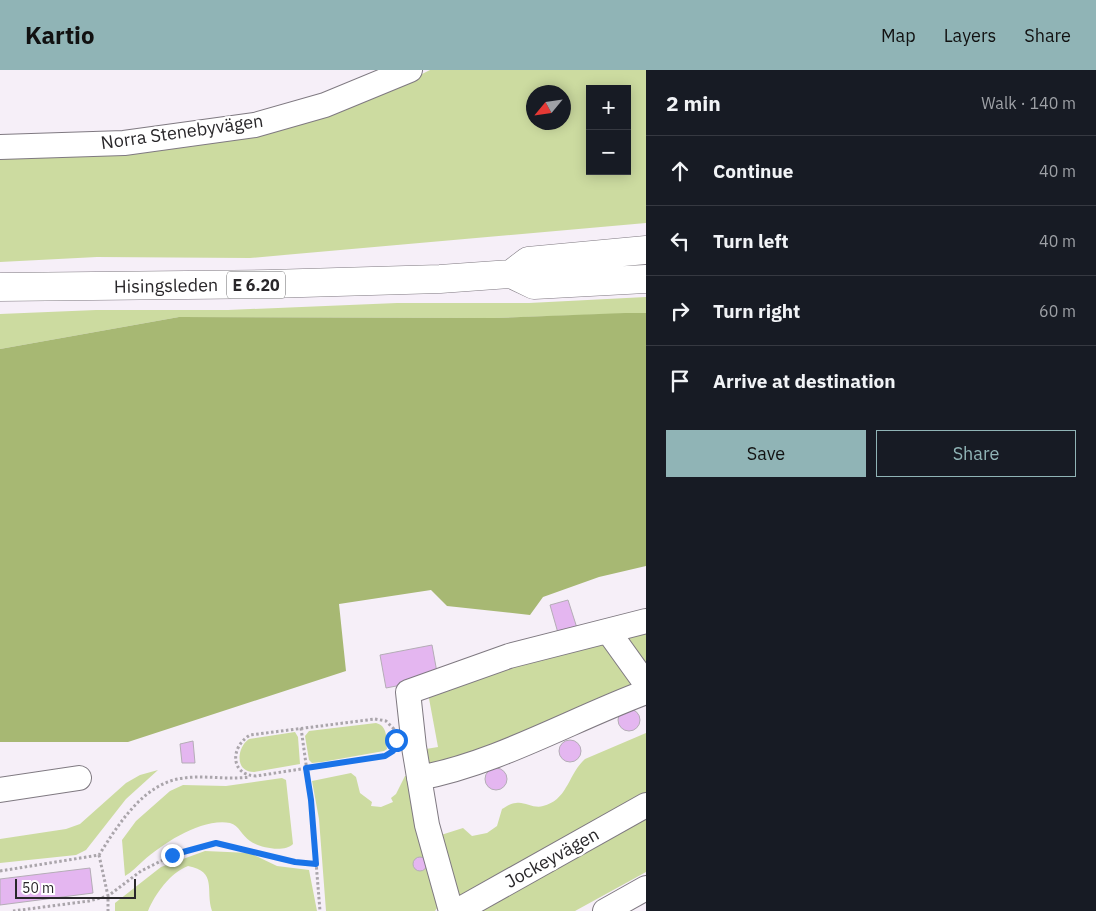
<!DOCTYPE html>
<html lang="en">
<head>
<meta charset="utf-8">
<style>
	body { margin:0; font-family:"IBM Plex Sans",sans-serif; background:#242831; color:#f1f3f6 }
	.controls { position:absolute; right:15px; top:15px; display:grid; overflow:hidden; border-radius:0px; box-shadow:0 2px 12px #0003 }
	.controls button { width:45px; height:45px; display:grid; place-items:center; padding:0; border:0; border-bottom:1px solid #363941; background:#171b24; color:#f1f3f6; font:25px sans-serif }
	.compass { position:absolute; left:526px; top:15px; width:45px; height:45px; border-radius:50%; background:#171b24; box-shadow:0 2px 12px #0003; rotate:241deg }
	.scale { position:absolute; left:15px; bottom:12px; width:121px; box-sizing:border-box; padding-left:5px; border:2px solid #29272a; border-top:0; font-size:14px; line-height:18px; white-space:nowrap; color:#29272a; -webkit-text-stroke:4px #fff; paint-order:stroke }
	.stop { position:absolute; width:15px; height:15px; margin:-11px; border:4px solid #1a73e8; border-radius:50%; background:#fff }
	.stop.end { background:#1a73e8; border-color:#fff; box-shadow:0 1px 5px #0008 }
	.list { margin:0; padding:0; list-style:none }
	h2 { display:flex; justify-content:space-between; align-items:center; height:65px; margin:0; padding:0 20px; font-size:21px }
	h2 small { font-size:16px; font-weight:400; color:#9ea1a6 }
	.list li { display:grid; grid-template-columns:32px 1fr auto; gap:15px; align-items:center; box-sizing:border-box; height:70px; padding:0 20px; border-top:1px solid #363941 }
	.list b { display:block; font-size:19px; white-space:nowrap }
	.list em { font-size:16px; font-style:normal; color:#9ea1a6 }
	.actions { display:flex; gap:10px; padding:15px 20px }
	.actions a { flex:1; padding:11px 0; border:1px solid #90b4b6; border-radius:0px; text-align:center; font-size:18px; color:#90b4b6 }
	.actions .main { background:#90b4b6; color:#111 }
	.icon { flex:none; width:28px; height:28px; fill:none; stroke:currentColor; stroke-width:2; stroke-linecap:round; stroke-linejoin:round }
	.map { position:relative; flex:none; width:646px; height:841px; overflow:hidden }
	header { display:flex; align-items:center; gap:30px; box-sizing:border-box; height:70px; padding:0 25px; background:#90b4b6; color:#111 }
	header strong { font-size:24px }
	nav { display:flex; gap:28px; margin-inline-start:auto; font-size:18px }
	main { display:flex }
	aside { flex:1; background:#171b24 }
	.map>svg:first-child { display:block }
</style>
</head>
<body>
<header>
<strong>Kartio</strong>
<nav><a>Map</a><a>Layers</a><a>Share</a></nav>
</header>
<main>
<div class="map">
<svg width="646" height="841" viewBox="0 0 646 841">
	<rect width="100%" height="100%" fill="#f6eff8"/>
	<path fill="#ccdba0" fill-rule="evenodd" d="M 430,0 L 646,0 L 646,153 L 250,188 L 97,187 L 0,192 L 0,87 C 42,86 84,88 125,84 C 230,76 336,49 430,0 ZM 590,19 L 627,19 L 627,101 L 590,101 ZM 534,22 L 564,22 L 564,52 L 534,52 Z
		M 646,227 L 646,243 L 494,248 L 179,247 L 0,279 L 0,244 L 96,240 L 228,240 L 397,233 L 529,233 Z
		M 646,558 L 646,604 L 619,569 Z
		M 604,569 L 639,612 L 515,673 L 429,694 L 424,684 L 426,679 L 438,677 L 428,623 Z
		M 376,653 C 388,656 386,668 387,679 L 384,681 L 322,692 L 312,693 L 309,690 L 305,666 L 309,661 Z
		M 295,662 L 298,667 L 300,694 L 254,702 C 234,702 237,677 249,669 Z
		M 646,663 L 646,726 L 461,826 L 457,825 L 441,765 L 463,758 L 472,766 L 487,763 L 497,756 L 502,739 C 506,737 511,733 516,733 C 524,731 534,739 543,736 C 568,730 568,704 585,689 Z
		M 158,700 L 126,729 L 86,780 L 76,785 L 0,793 L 0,769 L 66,759 L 80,754 L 126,713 L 140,705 Z
		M 351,703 L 356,707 L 360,723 L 372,732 L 371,736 L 381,737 L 393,732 L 391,728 L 396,724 L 405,706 L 408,706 L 438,837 L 435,841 L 326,841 L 319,749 L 312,711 Z
		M 282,708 L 286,710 L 293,774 C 284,783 260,778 250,771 C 242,766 239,755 230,753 C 201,748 164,773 143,791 C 137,796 132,802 125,806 L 122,770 L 136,751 L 170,721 L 183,715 L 226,716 Z
		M 646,745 L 646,802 L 575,841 L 476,841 Z
		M 205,781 L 250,783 L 277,796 L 309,800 L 317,841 L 212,841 C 205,820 218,802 188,796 C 170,803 155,824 148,841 L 115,841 L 115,833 L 161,797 Z"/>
	<path fill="#a7b873" d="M 625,243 L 646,243 L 646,496 L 599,507 L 543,527 L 530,545 L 447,536 L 431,520 L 339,534 L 346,601 L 128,672 L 0,672 L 0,279 L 179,247 L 494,248 Z"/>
	<path fill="#e4b6f0" stroke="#b4adb6" d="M 568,530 L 577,558 L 558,563 L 550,535 Z
		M 432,575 L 438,608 L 386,618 L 380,585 Z
		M618 650a11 11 0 1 1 22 0a11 11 0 1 1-22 0Z
		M559 681a11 11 0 1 1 22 0a11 11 0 1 1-22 0Z
		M 193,671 L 195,693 L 182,693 L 180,674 Z
		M485 709a11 11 0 1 1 22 0a11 11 0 1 1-22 0Z
		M413 794a7 7 0 1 1 14 0a7 7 0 1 1-14 0Z
		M 90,798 L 93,823 L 0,835 L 0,809 Z"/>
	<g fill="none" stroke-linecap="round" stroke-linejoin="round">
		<defs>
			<path id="minor" d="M 0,77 L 124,73 L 255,55 L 325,35 L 410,0
				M 608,561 L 646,614
				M 419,708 C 498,693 571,650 646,622
				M 0,720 L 79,708
				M 451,841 L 427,755 L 414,677 L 408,622 L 509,586 L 646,551
				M 457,841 L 646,735
				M 605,841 L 646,818"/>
			<path id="highway" d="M 511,204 L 528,191 L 646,180
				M 0,217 L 269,214 L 440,209 L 511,204 L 534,215 L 646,209"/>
		</defs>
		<use href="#minor" stroke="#7f7981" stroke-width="26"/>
		<use href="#highway" stroke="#7f7981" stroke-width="29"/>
		<path stroke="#aaa5ab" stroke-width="3" stroke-dasharray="2.5 2.5" stroke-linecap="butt" d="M 375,649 L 386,651 L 394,659 L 396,677 L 385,686 L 256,706 C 230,705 230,677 250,665 Z
			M 301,658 L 311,730 L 320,841
			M 99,785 L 108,826 L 108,841
			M 0,801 L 99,785 C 118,755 144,712 184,708 C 205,705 226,710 249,707
			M 13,841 L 89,831 L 108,826 L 141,801 L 173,785 L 216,773 L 295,792 L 316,794"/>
		<use href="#minor" stroke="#fff" stroke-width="24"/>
		<use href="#highway" stroke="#fff" stroke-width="28"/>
	</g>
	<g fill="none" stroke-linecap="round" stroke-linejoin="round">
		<path stroke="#1a73e8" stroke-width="6" d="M 172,785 L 216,773 L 295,792 L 316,794 L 311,730 L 306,698 L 385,686 L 393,681 L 396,670"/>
	</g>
	<g text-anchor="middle" stroke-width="5" stroke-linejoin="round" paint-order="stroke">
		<rect fill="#fff" stroke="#69686a" stroke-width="1" x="227" y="201.5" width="58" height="27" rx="4"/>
		<g font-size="16" font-weight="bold" fill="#29272a">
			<text x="256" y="221">E 6.20</text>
		</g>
		<g font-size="18" fill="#29272a" stroke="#fff">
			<text transform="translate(182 62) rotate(-8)" y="6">Norra Stenebyvägen</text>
			<text transform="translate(166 216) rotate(-1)" y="6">Hisingsleden</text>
			<text transform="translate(552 788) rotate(-29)" y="6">Jockeyvägen</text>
		</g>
	</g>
</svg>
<div class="controls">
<button>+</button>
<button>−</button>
</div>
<svg class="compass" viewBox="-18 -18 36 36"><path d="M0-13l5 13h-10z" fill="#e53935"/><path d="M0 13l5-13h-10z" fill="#9ea1a6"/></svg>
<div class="scale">50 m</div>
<div class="stop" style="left:396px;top:670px"></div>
<div class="stop end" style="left:172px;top:785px"></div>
</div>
<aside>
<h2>2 min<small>Walk · 140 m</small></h2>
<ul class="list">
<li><svg class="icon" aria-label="ahead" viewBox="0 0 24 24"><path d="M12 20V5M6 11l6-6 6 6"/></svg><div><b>Continue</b></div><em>40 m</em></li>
<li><svg class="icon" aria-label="left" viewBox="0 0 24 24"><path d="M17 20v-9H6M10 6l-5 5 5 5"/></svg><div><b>Turn left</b></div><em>40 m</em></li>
<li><svg class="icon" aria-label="right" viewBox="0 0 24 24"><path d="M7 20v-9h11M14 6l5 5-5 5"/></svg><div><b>Turn right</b></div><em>60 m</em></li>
<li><svg class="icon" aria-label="arrive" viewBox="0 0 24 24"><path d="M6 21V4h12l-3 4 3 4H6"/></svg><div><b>Arrive at destination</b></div></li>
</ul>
<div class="actions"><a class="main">Save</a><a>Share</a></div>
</aside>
</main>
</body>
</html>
